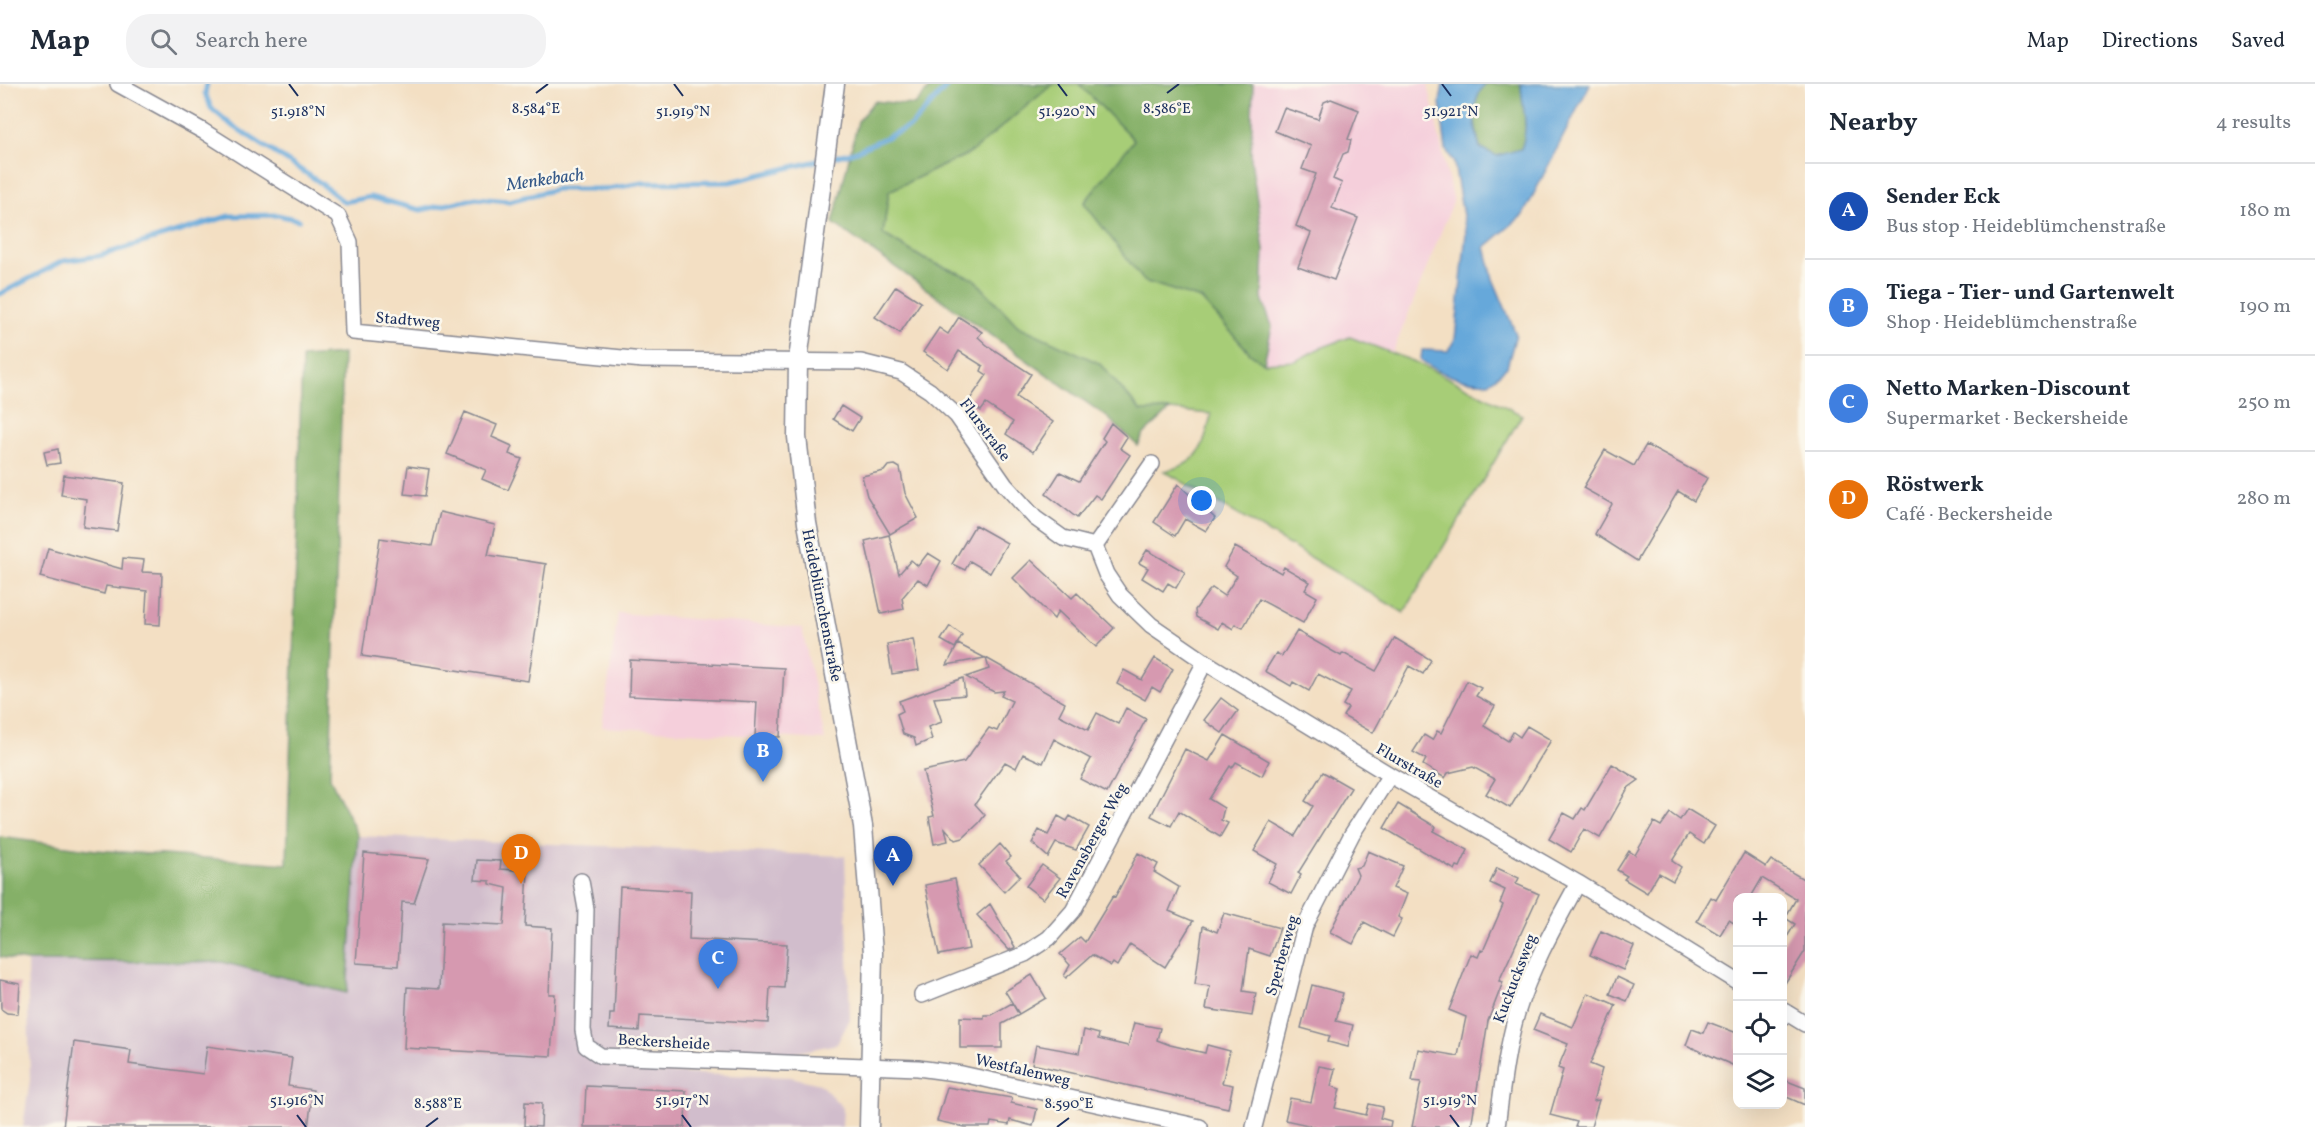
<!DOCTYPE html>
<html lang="en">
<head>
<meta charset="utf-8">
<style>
	body { margin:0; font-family:Vollkorn,serif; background:#f2f2f3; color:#1f2937 }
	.controls { position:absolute; right:18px; bottom:18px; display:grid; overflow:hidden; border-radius:12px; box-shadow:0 6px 24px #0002 }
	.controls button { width:54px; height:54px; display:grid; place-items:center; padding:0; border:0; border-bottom:2px solid #e0e1e3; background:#fff; color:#1f2937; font:30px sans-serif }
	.you { position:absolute; left:1202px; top:417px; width:21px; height:21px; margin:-15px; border:4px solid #fff; border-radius:50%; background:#1a73e8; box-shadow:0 0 0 9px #1a73e833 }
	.badge { display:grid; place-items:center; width:39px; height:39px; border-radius:50%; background:#1f6fb2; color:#fff; font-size:20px; font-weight:700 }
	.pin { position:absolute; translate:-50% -50px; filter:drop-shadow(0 2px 3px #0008) }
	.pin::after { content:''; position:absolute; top:32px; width:21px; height:18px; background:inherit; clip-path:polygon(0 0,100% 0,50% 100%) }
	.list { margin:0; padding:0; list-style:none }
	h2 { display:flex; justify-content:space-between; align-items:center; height:78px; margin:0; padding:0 24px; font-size:26px }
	h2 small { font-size:20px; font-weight:400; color:#747a83 }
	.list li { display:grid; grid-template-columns:39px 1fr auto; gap:18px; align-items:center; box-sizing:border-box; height:96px; padding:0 24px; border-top:2px solid #e0e1e3 }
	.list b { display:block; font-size:22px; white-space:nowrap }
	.list p { margin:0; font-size:20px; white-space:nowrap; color:#747a83 }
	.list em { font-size:20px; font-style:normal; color:#747a83 }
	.icon { flex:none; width:33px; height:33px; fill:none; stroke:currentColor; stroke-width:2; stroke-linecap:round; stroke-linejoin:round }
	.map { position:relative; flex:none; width:1805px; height:1043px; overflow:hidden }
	header { display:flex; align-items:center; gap:36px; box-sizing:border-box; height:84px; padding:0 30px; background:#fff; border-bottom:2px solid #e0e1e3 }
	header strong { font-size:28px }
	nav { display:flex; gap:33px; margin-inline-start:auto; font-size:21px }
	.search { width:420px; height:54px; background:#f2f2f3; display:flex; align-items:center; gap:15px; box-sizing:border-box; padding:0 21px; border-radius:24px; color:#747a83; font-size:22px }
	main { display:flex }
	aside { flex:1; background:#fff }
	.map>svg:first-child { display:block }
</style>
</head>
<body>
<header>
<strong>Map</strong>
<div class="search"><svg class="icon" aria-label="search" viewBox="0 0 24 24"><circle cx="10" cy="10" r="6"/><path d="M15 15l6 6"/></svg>Search here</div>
<nav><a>Map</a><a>Directions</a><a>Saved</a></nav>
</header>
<main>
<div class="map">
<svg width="1805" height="1043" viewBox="0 0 1805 1043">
	<rect width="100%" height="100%" fill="#fbf7ec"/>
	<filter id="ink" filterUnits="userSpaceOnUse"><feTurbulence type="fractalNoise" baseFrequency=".0167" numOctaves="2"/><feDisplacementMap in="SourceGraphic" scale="12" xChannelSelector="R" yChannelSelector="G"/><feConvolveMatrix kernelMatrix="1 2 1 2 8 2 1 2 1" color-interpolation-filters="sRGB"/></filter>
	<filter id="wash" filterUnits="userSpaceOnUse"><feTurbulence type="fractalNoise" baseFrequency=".008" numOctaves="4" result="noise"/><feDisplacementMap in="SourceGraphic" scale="24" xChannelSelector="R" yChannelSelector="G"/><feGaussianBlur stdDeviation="1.35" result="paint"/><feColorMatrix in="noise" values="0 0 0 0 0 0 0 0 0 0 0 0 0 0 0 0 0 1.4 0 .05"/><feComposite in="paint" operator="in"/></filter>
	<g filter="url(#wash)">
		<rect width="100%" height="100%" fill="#f3dfc3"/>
		<path fill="#f5cfdb" d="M 1253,0 L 1428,0 L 1453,118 L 1393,268 L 1350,253 L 1318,265 L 1296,277 L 1264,279 L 1272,242 L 1262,215 L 1264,166 L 1251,75 Z
			M 618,529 L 802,544 L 825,656 L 602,643 Z"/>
		<path fill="#d1bdcc" d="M 358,752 L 845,772 L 850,935 L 837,960 L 789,970 L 620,960 L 634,988 L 791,993 L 820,1000 L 843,1024 L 842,1043 L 23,1043 L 30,996 L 27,877 L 222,878 L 347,909 Z"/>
		<path fill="#a7cd77" stroke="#617e6a" stroke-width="1.5" d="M 1053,0 L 1079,0 L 1134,56 L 1144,197 L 1201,215 L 1250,269 L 1264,279 L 1296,277 L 1318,265 L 1350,253 L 1418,279 L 1522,331 L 1404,529 L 1164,387 C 1199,381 1205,362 1211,330 L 1170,326 L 1141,327 L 1099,279 L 1018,242 L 974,195 L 924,175 L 883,150 L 889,107 L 970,69 Z"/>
		<path fill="#85b068" stroke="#507063" stroke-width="1.5" d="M 933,0 L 1053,0 L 970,69 L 889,107 L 883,150 L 924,175 L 974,195 L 1018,242 L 1099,279 L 1141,327 L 1170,326 L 1144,350 L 1138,362 L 1107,333 L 833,139 L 858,37 L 874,17 L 915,21 Z
			M 1079,0 L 1253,0 L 1251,75 L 1264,166 L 1262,215 L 1272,242 L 1264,279 L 1250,269 L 1201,215 L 1144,197 L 1084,119 L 1134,56 Z
			M 1485,0 L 1521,0 C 1522,25 1530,42 1522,65 L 1497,72 L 1480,64 C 1475,42 1469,19 1485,0 Z
			M 343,270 L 330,694 L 358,752 L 347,909 L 222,878 L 27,877 L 0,873 L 0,753 L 96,766 L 287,780 L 302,273 Z"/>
		<path fill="#66a8da" stroke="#406c9c" stroke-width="1.5" d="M 1443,0 L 1485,0 C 1469,19 1474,42 1480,64 L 1497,72 L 1521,65 C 1530,42 1522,25 1521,0 L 1590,0 L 1523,131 L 1485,163 L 1493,195 L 1516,250 L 1507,283 L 1489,299 C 1462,297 1443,292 1421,276 L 1422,266 L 1448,267 L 1455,255 L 1466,149 L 1454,79 L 1446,65 L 1440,18 Z"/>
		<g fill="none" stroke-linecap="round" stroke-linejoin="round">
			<path stroke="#66a8da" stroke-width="5" d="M 207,0 L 205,9 L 211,24 L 230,40 L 318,97 L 344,118 L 370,113 L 421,126 L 476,114 L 509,117 L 556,105 L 607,105 L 643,99 L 730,98 L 854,68 L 911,42 L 949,0
				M 0,210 L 63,177 L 99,172 L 229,132 L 278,131 L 299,136"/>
		</g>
		<g id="blocks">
			<path fill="#d699b0" d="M 1331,15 L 1359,26 L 1348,55 L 1351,56 L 1348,68 L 1343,70 L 1333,95 L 1342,99 L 1332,124 L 1358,134 L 1334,196 L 1298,183 L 1311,149 L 1296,142 L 1316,90 L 1302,85 L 1311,62 L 1275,47 L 1284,24 L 1318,35 L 1324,18 Z
				M 896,202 L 921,218 L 900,249 L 875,233 Z
				M 959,233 L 982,248 L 978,253 L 988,262 L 1031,290 L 1016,313 L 1053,338 L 1033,368 L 1006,350 L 1013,338 L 986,320 L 981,327 L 968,318 L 987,291 L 981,287 L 983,282 L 959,267 L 948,285 L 923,268 L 939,244 L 948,250 Z
				M 841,322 L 860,334 L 852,347 L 833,335 Z
				M 465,328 L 497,341 L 492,353 L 512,362 L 509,370 L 522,375 L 508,406 L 482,395 L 486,386 L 447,370 Z
				M 1111,339 L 1127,353 L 1120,364 L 1130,371 L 1101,415 L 1095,411 L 1077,434 L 1046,410 L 1060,388 L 1079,397 L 1105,357 L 1102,354 Z
				M 1646,361 L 1707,394 L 1694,417 L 1678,407 L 1637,477 L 1595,450 L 1612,420 L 1583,404 L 1605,366 L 1634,382 Z
				M 58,365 L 60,379 L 47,381 L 44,368 Z
				M 895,381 L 900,384 L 905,409 L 918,434 L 890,450 L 867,412 L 862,392 L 884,387 L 888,382 Z
				M 408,382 L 429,385 L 425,412 L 404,410 Z
				M 64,391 L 124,399 L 117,447 L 83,443 L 86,415 L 61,411 Z
				M 1178,400 L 1215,434 L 1206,447 L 1185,435 L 1175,452 L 1154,438 Z
				M 440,428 L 495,441 L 488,471 L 546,480 L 528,597 L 362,572 L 380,454 L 432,462 Z
				M 975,441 L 1007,459 L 990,489 L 970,477 L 965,486 L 952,480 Z
				M 889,451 L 899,490 L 911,476 L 918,482 L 928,469 L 941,477 L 928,501 L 918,495 L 902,514 L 904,525 L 881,530 L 865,457 Z
				M 1235,463 L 1281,489 L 1284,483 L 1310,498 L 1305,506 L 1317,513 L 1303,539 L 1259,515 L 1243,544 L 1235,540 L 1233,545 L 1222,538 L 1218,545 L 1196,533 L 1195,526 L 1208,508 L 1212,504 L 1224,512 L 1237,492 L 1224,483 Z
				M 48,464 L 122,485 L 123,474 L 144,476 L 142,488 L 162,489 L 160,541 L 145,540 L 147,507 L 106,502 L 104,510 L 40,493 Z
				M 1147,466 L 1185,488 L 1176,504 L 1168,499 L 1163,507 L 1142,494 L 1148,484 L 1139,479 Z
				M 1031,476 L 1072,514 L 1077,509 L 1114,544 L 1096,563 L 1058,527 L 1054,535 L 1013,494 Z
				M 950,542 L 962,551 L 955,564 L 941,556 Z
				M 1297,547 L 1341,572 L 1343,569 L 1376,587 L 1395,554 L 1431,576 L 1423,590 L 1409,582 L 1373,649 L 1343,632 L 1348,624 L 1343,621 L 1351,607 L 1318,590 L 1309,607 L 1293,598 L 1291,602 L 1265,587 L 1276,569 L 1282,572 Z
				M 913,555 L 919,586 L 892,590 L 887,560 Z
				M 958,560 L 985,574 L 947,581 Z
				M 986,574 L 1065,619 L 1059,631 L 1088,646 L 1097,629 L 1118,640 L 1126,624 L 1146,635 L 1107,709 L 1080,695 L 1091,675 L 1054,655 L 1043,679 L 1023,670 L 1016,684 L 1005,678 L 975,720 L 985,731 L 979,739 L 963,754 L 956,756 L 945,744 L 948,757 L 934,760 L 929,733 L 934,732 L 923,687 L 964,678 L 989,644 L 997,647 L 1012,617 L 1001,612 L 1004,607 L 994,608 L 966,593 L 989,585 Z
				M 1155,574 L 1173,585 L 1160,608 L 1152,603 L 1145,616 L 1117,600 L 1124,586 L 1142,596 Z
				M 630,576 L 784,584 L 780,653 L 755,652 L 757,618 L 629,612 Z
				M 963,594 L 965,611 L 934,614 L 942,638 L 928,643 L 932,655 L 916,662 L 914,654 L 903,650 L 897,630 L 903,627 L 899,617 Z
				M 1467,597 L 1481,604 L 1476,612 L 1495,622 L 1484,642 L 1508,657 L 1513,648 L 1520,653 L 1527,642 L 1551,656 L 1510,724 L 1486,710 L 1495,695 L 1473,683 L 1448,689 L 1445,694 L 1423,681 L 1426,675 L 1413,668 L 1424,651 L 1432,656 L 1437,647 L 1441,649 Z
				M 1221,614 L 1238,627 L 1222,649 L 1204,636 Z
				M 1225,651 L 1269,677 L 1262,692 L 1236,678 L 1232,684 L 1230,682 L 1209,715 L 1224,724 L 1221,736 L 1228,739 L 1220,753 L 1179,727 L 1171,742 L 1151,732 L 1185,665 L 1209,677 Z
				M 1612,680 L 1639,696 L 1628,704 L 1600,754 L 1584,745 L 1571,768 L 1549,755 L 1564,729 L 1575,735 L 1582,724 L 1585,726 Z
				M 1323,688 L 1351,704 L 1298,789 L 1301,791 L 1291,810 L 1268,798 L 1277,780 L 1254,767 L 1271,738 L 1295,752 L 1313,722 L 1305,717 Z
				M 1398,720 L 1436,743 L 1433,747 L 1468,766 L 1460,783 L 1457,782 L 1455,786 L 1384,744 Z
				M 1687,725 L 1715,742 L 1704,760 L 1689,750 L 1672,777 L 1681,783 L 1673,797 L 1659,789 L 1647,809 L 1624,795 L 1627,792 L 1617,786 L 1629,767 L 1635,771 L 1654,738 L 1661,742 L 1670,729 L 1680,736 Z
				M 1058,732 L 1067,737 L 1070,732 L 1089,743 L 1076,766 L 1056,759 L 1048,773 L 1032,759 L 1039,746 L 1048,751 Z
				M 1000,760 L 1011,773 L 1006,777 L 1020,792 L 1004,808 L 979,781 Z
				M 1368,767 L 1403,782 L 1393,804 L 1407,810 L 1398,833 L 1402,835 L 1393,853 L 1364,838 L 1353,860 L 1330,848 L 1358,791 L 1355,784 L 1362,782 Z
				M 364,769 L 429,775 L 414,819 L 402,818 L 398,882 L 356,879 Z
				M 1138,769 L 1158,780 L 1154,788 L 1179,803 L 1169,827 L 1193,837 L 1165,883 L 1130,860 L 1117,882 L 1113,879 L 1111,882 L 1092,871 L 1066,894 L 1064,892 L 1070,881 L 1060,870 L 1080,853 L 1085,858 L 1113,812 L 1115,813 Z
				M 1744,769 L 1766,783 L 1771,776 L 1805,796 L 1805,867 L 1782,904 L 1782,861 L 1795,840 L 1785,834 L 1796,815 L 1762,794 L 1751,813 L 1737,813 L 1737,841 L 1729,836 L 1720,851 L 1697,837 L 1711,813 L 1716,816 Z
				M 477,776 L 501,777 L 500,785 L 528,787 L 525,842 L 552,844 L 549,910 L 555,910 L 551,972 L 404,964 L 407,903 L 439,905 L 442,838 L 504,841 L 507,804 L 490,800 L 490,797 L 475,796 Z
				M 1042,781 L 1060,794 L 1043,815 L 1026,802 Z
				M 1497,784 L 1519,794 L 1516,800 L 1539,810 L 1499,897 L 1503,898 L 1488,937 L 1471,1043 L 1412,1043 L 1421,998 L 1412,997 L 1418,965 L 1458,972 L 1466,933 L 1449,926 L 1471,870 L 1478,873 L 1481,866 L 1483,867 L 1503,821 L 1500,819 L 1505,806 L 1490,799 Z
				M 955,795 L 969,865 L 939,871 L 925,801 Z
				M 620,803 L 691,807 L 689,855 L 787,860 L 784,904 L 770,903 L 768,939 L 640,932 L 639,947 L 609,945 L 610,930 L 614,930 Z
				M 990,820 L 1015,863 L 1014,864 L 1009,866 L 977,831 Z
				M 1224,829 L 1280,844 L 1270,872 L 1249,865 L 1243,907 L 1256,909 L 1252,932 L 1206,925 L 1210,902 L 1195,900 L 1203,842 L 1217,848 Z
				M 1601,847 L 1634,862 L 1623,886 L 1590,871 Z
				M 1032,891 L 1046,914 L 1019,930 L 1005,907 Z
				M 1617,893 L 1634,901 L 1627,917 L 1610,910 Z
				M 0,896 L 20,900 L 18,930 L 7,929 L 1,925 Z
				M 1312,901 L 1343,909 L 1336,937 L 1353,941 L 1348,963 L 1328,958 L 1330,952 L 1301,944 Z
				M 1588,909 L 1616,921 L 1590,980 L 1602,985 L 1593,1017 L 1599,1016 L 1591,1043 L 1575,1043 L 1577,1038 L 1550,1031 L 1563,986 L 1558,984 L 1568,960 L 1533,946 L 1540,930 L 1573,943 Z
				M 1012,919 L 1019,931 L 1002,940 L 1002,964 L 960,964 L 960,933 L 984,934 L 984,931 L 991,931 Z
				M 1708,938 L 1737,949 L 1737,983 L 1686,961 L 1692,945 L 1703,949 Z
				M 1134,939 L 1160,944 L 1157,956 L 1170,961 L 1205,969 L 1207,961 L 1230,967 L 1222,999 L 1233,1001 L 1228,1024 L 1032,980 L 1036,961 L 1079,969 L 1084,946 L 1099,950 L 1098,955 L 1128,962 Z
				M 74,958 L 131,966 L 129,980 L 203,990 L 207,962 L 292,974 L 288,1002 L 313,1006 L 308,1043 L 63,1043 Z
				M 1319,982 L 1335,985 L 1331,1002 L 1340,1005 L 1335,1024 L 1366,1031 L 1369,1020 L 1383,1023 L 1380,1034 L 1391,1037 L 1390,1043 L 1317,1043 L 1285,1036 L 1290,1014 L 1311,1018 Z
				M 1782,995 L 1805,1004 L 1805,1021 L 1782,1011 Z
				M 586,1002 L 686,1007 L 685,1043 L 584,1043 Z
				M 947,1003 L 1012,1014 L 1011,1019 L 1037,1025 L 1033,1042 L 1010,1036 L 1009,1041 L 991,1038 L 990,1043 L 965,1043 L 937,1037 Z
				M 525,1018 L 542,1019 L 541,1043 L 524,1042 Z"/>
		</g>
	</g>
	<g filter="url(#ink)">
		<use href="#blocks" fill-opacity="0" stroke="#878790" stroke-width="1.5"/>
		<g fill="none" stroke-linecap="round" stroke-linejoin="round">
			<defs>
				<path id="minor" d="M 118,0 L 203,47 L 338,132 L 350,158 L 353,248 L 643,276 L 861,278 L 901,288 L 930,307 L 957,332 L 1005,401 L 1035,434 L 1063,454 L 1095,462
					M 1095,462 L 1106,490 L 1120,511 L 1151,541 L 1205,578 L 1390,691 L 1578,799 L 1738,898
					M 1095,462 L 1152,380
					M 581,797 L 586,825 L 583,946 L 586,962 L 601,972 L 918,984 L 962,990 L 1200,1043
					M 922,911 L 1025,870 L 1049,854 L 1073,827 L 1205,578
					M 1782,926 L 1805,940
					M 1254,1043 L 1305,842 L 1352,750 L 1390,691
					M 1497,1043 C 1502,1005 1506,966 1517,929 C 1531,883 1555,841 1578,799"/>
				<path id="tertiary" d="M 835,0 L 798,276 L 797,353 L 807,439 L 863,742 L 873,869 L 869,1043"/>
			</defs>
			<use href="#minor" stroke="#878790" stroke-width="18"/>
			<use href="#tertiary" stroke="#878790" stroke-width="21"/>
			<use href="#minor" stroke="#fff" stroke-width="15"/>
			<use href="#tertiary" stroke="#fff" stroke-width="18"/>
		</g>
	</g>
	<path fill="none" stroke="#1b2f5e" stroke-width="2" d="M 289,0 L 298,12M 674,0 L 683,12M 1058,0 L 1067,12M 1442,0 L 1451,12M 536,9 L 548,0M 1167,9 L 1179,0M 297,1031 L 306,1043M 682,1031 L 691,1043M 1450,1031 L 1459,1043M 426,1043 L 438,1034M 1057,1043 L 1069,1034"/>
	<g text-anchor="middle" stroke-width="5" stroke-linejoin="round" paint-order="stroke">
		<g font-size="16" fill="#1b2f5e" stroke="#fbf7ec">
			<text transform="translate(408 235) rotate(5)" y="6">Stadtweg</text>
			<text transform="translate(986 345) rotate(53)" y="6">Flurstraße</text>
			<text transform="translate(823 521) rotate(79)" y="6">Heideblümchenstraße</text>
			<text transform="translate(1410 681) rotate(30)" y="6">Flurstraße</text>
			<text transform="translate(1091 756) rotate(-61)" y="6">Ravensberger Weg</text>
			<text transform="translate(1281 871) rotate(-74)" y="6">Sperberweg</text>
			<text transform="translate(1514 894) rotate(-69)" y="6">Kuckucksweg</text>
			<text transform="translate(664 957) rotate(3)" y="6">Beckersheide</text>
			<text transform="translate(1023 985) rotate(13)" y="6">Westfalenweg</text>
		</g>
		<g font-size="18" font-style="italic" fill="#355989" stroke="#fbf7ec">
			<text transform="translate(545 95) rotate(-8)" y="6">Menkebach</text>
		</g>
	</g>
	<g font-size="15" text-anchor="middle" fill="#1b2f5e" stroke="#fbf7ec" stroke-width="5" stroke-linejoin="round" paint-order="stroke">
		<text x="536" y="29">8.584°E</text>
		<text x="1167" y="29">8.586°E</text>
		<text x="298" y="32">51.918°N</text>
		<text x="683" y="32">51.919°N</text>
		<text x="1067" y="32">51.920°N</text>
		<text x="1451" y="32">51.921°N</text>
		<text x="297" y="1021">51.916°N</text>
		<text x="682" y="1021">51.917°N</text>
		<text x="1450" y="1021">51.919°N</text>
		<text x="438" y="1024">8.588°E</text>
		<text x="1069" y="1024">8.590°E</text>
	</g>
</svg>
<div class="controls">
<button>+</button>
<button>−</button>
<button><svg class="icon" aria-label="locate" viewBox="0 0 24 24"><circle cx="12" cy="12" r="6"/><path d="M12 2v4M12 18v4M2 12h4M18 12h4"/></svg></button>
<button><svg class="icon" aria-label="layers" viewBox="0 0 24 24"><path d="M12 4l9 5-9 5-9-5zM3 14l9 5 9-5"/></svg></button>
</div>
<div class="you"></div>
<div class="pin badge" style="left:893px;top:802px;background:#1a4fb4">A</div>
<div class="pin badge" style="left:763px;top:698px;background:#3f7fe0">B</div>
<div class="pin badge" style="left:718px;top:905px;background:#3f7fe0">C</div>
<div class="pin badge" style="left:521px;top:800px;background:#e8710a">D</div>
</div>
<aside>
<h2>Nearby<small>4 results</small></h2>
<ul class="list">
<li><span class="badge" style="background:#1a4fb4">A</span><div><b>Sender Eck</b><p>Bus stop · Heideblümchenstraße</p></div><em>180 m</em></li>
<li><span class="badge" style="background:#3f7fe0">B</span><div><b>Tiega - Tier- und Gartenwelt</b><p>Shop · Heideblümchenstraße</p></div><em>190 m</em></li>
<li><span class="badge" style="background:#3f7fe0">C</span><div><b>Netto Marken-Discount</b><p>Supermarket · Beckersheide</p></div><em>250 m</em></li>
<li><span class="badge" style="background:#e8710a">D</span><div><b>Röstwerk</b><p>Café · Beckersheide</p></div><em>280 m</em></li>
</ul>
</aside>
</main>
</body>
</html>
